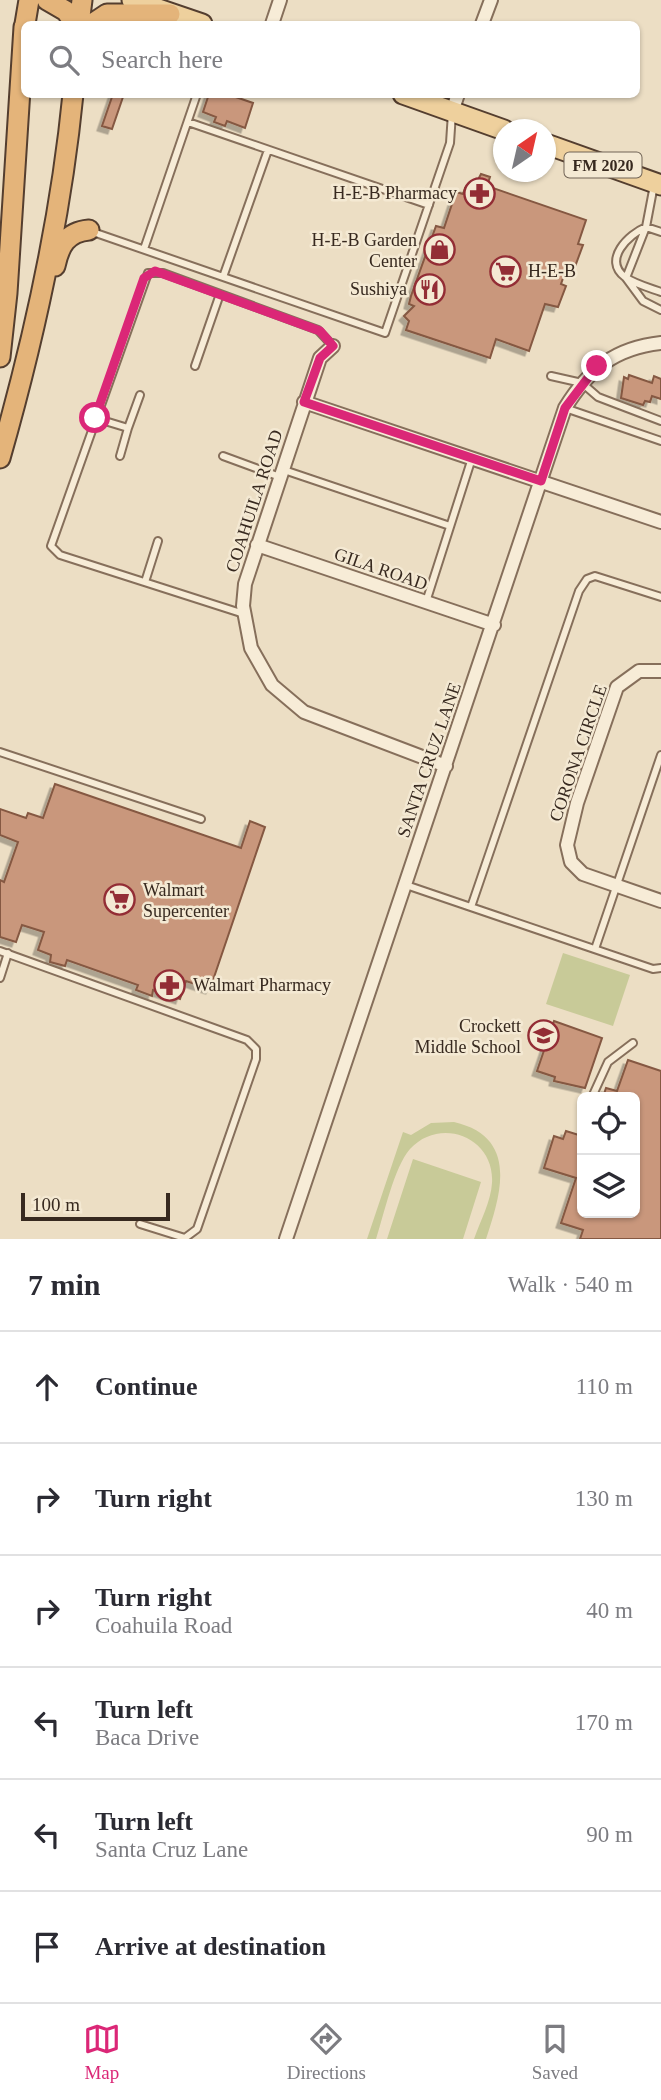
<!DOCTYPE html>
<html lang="en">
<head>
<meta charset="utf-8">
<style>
	body { margin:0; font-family:"Times New Roman",serif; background:#f2f2f3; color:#2b2b33 }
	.controls { position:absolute; right:21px; bottom:21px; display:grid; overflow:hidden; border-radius:10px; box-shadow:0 2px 5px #0004 }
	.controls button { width:63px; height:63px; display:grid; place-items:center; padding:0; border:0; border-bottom:2px solid #e1e1e2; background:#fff; color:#2b2b33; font:35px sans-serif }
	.compass { position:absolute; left:493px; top:119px; width:63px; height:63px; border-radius:50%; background:#fff; box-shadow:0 2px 5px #0004; rotate:34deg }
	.scale { position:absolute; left:21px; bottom:18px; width:149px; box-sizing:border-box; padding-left:7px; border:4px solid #37291f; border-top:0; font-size:19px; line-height:24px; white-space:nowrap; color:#37291f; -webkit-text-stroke:5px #f4e9d3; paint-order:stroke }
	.stop { position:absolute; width:21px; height:21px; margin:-16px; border:5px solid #db2777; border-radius:50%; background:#fff }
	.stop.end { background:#db2777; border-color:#fff; box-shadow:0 2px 7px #0008 }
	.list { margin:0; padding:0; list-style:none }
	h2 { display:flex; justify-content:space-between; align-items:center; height:91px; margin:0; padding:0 28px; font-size:30px }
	h2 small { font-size:23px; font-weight:400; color:#7c7c81 }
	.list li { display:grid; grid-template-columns:46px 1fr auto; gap:21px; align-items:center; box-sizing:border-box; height:112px; padding:0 28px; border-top:2px solid #e1e1e2 }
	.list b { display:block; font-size:26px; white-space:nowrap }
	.list p { margin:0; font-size:23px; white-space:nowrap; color:#7c7c81 }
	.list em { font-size:23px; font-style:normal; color:#7c7c81 }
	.icon { flex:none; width:38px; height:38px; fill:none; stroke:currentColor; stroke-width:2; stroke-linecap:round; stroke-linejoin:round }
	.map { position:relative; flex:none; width:661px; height:1239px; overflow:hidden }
	.search { position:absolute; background:#fff; box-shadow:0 2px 5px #0004; left:21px; right:21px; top:21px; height:77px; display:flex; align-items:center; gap:18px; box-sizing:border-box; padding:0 24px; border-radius:10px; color:#7c7c81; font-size:26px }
	.sheet { height:763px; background:#fff }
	nav { display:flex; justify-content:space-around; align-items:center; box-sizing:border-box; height:98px; border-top:2px solid #e1e1e2; background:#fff; font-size:19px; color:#7c7c81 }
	nav a { display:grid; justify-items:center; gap:4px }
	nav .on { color:#db2777 }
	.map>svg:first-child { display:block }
</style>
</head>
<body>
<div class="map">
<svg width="661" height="1239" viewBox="0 0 661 1239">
	<defs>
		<filter id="shadow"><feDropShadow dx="-4.5" dy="4.5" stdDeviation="0" flood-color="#0004"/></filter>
	</defs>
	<rect width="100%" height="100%" fill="#ecdec4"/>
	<path fill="#c8ca98" d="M 563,953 L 630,975 L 613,1026 L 546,1004 Z
		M 454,1122 C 519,1137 501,1194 486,1239 L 474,1239 C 480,1222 491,1201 492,1183 C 495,1137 440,1116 410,1149 C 394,1167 384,1215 376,1239 L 367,1239 L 403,1132 L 411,1135 L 431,1123 Z
		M 413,1159 L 481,1182 L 463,1239 L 387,1239 Z"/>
	<path fill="#c9977b" stroke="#855842" stroke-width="2" filter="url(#shadow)" d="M 113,94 L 124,94 L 112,129 L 102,126 Z
		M 209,94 L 227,94 L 253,103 L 245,128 L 227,121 L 225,126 L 214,122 L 216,117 L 203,112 Z
		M 481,174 L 490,177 L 487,186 L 586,220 L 578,244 L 583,245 L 573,272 L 566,270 L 561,284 L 566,286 L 558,307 L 545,304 L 529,351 L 496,339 L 490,358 L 406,330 L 409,321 L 404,316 L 414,306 L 409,304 L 411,296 L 436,226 L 444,228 L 456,192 L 463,194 L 465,188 L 472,191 Z
		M 629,375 L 652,383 L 654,376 L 661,379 L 661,399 L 652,396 L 650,402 L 645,401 L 643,405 L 621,398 L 624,377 L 628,379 Z
		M 55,784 L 241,848 L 250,821 L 265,827 L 210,989 L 186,981 L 180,999 L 153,990 L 152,996 L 136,990 L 138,985 L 67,960 L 65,966 L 50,962 L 51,955 L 38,950 L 44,932 L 22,925 L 16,942 L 0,937 L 0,880 L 4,882 L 18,842 L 0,835 L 0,809 L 26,818 L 28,813 L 43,818 Z
		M 554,1021 L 602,1038 L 585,1088 L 554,1081 L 555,1077 L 537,1071 Z
		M 628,1060 L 661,1071 L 661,1239 L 580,1239 L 583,1230 L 561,1223 L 576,1178 L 544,1168 L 554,1136 L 563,1139 L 566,1131 L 582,1136 L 582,1213 L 635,1213 L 635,1097 L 603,1097 L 606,1088 L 617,1091 Z"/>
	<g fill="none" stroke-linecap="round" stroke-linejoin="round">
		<defs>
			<path id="service" d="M 188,122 L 429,205
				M 654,185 L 646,227 C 629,234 602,260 625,277 C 635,284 650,288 661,292
				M 90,231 L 385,333 L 450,143 L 452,113
				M 661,232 L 646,227 L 626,278 L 643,301 L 661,310
				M 144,249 L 197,94
				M 223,277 L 268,150
				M 195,366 L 220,294
				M 551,376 L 582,383 L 598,397 L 661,421
				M 565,408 L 661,441
				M 95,418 L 128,428 L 140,395
				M 120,456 L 128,428
				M 223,456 L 280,477
				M 284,470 L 450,526
				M 145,582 L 158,541
				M 426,602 L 472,458
				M 244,614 L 60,555 L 51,546 L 148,273 L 163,273 L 318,330 L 333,346
				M 0,752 L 201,819
				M 406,885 L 653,969 L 661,968
				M 471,907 L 579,591 L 587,579 L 595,576 L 661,597
				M 595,949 L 661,755
				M 0,951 L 247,1040 L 256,1049 L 256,1059 L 197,1229 L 185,1238 L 140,1224
				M 0,978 L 8,953
				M 592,1097 L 608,1062 L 633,1043"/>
			<path id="minor" d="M 272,24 L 280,0
				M 482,24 L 491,0
				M 452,112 L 458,94
				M 333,346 L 320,358 L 245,584 L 243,606 L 251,648 L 272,685 L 304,712 L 446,766
				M 304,402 L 661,522
				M 257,545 L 494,625
				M 661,671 L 639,671 L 617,687 L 577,803 L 567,845 L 571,862 L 583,874 L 661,901
				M 286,1239 L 565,408 C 589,369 615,348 661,343"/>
			<path id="primary" d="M 132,0 L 202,24
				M 403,94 L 504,130
				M 546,144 L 661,185"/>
			<path id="trunk" d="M 47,0 L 66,11 L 75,24
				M 25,24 L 29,0
				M 79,24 L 82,0
				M 92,24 L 107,14 L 170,14
				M 55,266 C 59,247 66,232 89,230
				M 0,357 L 7,293 L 24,27
				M 0,458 C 34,339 61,217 73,94"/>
		</defs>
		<use href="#service" stroke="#866f5b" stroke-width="10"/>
		<use href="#minor" stroke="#866f5b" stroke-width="16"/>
		<use href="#primary" stroke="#543e2f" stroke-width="23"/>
		<use href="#trunk" stroke="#543e2f" stroke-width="23"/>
		<use href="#service" stroke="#f7ecd7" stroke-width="6"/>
		<use href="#minor" stroke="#f7ecd7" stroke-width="12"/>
		<use href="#primary" stroke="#eed09d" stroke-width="19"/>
		<use href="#trunk" stroke="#e4b47a" stroke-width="19"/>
	</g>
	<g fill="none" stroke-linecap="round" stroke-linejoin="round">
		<path stroke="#db2777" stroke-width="9" d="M 95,418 L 144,278 L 155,271 L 320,331 L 333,346 L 320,358 L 304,402 L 541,481 L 565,408 L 597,366"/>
	</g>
	<defs>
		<symbol id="pharmacy-ring" viewBox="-11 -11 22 22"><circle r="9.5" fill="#f4e9d3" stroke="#932d35" stroke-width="1.5"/><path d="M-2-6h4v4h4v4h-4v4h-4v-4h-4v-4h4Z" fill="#932d35"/></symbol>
		<symbol id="shop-ring" viewBox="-11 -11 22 22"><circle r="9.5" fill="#f4e9d3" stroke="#932d35" stroke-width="1.5"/><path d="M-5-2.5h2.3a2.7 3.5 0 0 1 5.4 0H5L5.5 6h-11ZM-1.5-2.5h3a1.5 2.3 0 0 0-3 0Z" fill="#932d35"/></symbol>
		<symbol id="supermarket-ring" viewBox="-11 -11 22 22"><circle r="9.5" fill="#f4e9d3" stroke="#932d35" stroke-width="1.5"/><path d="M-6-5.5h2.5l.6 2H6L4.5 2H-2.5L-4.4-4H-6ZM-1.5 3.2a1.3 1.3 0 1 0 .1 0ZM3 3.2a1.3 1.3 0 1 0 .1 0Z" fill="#932d35"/></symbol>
		<symbol id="restaurant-ring" viewBox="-11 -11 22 22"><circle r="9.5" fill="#f4e9d3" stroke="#932d35" stroke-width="1.5"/><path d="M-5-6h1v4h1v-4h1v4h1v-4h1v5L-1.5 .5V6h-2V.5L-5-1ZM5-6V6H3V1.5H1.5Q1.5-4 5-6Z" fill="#932d35"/></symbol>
		<symbol id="school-ring" viewBox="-11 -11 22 22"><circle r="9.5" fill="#f4e9d3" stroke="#932d35" stroke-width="1.5"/><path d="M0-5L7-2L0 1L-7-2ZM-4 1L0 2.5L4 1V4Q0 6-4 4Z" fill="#932d35"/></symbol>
	</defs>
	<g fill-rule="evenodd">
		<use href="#pharmacy-ring" x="462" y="176" width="35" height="35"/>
		<use href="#shop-ring" x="422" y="232" width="35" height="35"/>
		<use href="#supermarket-ring" x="488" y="254" width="35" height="35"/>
		<use href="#restaurant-ring" x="412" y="272" width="35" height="35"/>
		<use href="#supermarket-ring" x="102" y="882" width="35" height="35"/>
		<use href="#pharmacy-ring" x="152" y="968" width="35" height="35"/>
		<use href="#school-ring" x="526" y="1018" width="35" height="35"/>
	</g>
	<g text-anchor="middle" stroke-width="5" stroke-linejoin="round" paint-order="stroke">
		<rect fill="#f4e9d3" stroke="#706355" stroke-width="2" x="564.5" y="152.5" width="77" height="25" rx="5"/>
		<g font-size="16" font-weight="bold" fill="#37291f">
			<text x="603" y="171">FM 2020</text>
		</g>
		<g font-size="18" fill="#37291f" stroke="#f4e9d3" text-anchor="end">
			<text x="457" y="199">H-E-B Pharmacy</text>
			<text x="417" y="246">H-E-B Garden<tspan x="417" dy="21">Center</tspan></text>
			<text x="528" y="277" text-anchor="start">H-E-B</text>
			<text x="407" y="295">Sushiya</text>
			<text x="143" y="896" text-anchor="start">Walmart<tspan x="143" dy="21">Supercenter</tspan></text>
			<text x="193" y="991" text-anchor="start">Walmart Pharmacy</text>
			<text x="521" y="1032">Crockett<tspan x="521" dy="21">Middle School</tspan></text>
		</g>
		<g font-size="18" fill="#37291f" stroke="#f4e9d3">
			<text transform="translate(254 501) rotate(-72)" y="6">COAHUILA ROAD</text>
			<text transform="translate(381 569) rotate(19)" y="6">GILA ROAD</text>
			<text transform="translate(578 753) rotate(-71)" y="6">CORONA CIRCLE</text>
			<text transform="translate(429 760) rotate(-71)" y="6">SANTA CRUZ LANE</text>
		</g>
	</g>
</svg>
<div class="controls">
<button><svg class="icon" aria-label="locate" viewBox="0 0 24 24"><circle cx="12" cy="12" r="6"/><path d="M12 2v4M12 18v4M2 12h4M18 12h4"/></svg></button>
<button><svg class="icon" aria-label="layers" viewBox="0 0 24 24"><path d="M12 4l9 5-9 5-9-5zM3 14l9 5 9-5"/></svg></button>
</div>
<svg class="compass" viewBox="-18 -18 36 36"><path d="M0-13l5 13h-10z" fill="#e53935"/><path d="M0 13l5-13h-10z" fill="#7c7c81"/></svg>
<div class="scale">100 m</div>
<div class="stop" style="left:95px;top:418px"></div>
<div class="stop end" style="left:597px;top:366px"></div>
<div class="search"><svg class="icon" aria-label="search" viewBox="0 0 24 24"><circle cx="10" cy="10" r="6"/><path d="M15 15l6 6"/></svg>Search here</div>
</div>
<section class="sheet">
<h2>7 min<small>Walk · 540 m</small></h2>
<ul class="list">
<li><svg class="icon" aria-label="ahead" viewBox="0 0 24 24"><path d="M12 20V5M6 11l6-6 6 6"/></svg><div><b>Continue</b></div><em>110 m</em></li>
<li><svg class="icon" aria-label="right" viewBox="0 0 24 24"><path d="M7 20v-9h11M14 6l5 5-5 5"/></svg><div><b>Turn right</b></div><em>130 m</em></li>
<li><svg class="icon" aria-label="right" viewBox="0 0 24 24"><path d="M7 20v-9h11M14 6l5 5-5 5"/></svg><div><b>Turn right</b><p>Coahuila Road</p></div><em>40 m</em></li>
<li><svg class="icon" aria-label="left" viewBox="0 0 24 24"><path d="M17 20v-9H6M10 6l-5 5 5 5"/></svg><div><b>Turn left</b><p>Baca Drive</p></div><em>170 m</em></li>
<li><svg class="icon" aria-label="left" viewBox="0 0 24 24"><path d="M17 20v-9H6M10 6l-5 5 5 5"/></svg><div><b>Turn left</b><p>Santa Cruz Lane</p></div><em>90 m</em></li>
<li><svg class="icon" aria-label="arrive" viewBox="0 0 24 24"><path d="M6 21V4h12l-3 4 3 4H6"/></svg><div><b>Arrive at destination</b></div></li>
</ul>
</section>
<nav>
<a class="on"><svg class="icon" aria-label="map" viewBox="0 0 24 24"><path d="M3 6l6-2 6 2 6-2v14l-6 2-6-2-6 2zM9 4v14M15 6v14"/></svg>Map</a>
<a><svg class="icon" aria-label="directions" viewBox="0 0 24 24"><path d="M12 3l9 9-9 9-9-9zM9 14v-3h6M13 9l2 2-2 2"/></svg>Directions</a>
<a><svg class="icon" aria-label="saved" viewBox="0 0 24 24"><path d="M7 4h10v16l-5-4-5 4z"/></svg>Saved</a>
</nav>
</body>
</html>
